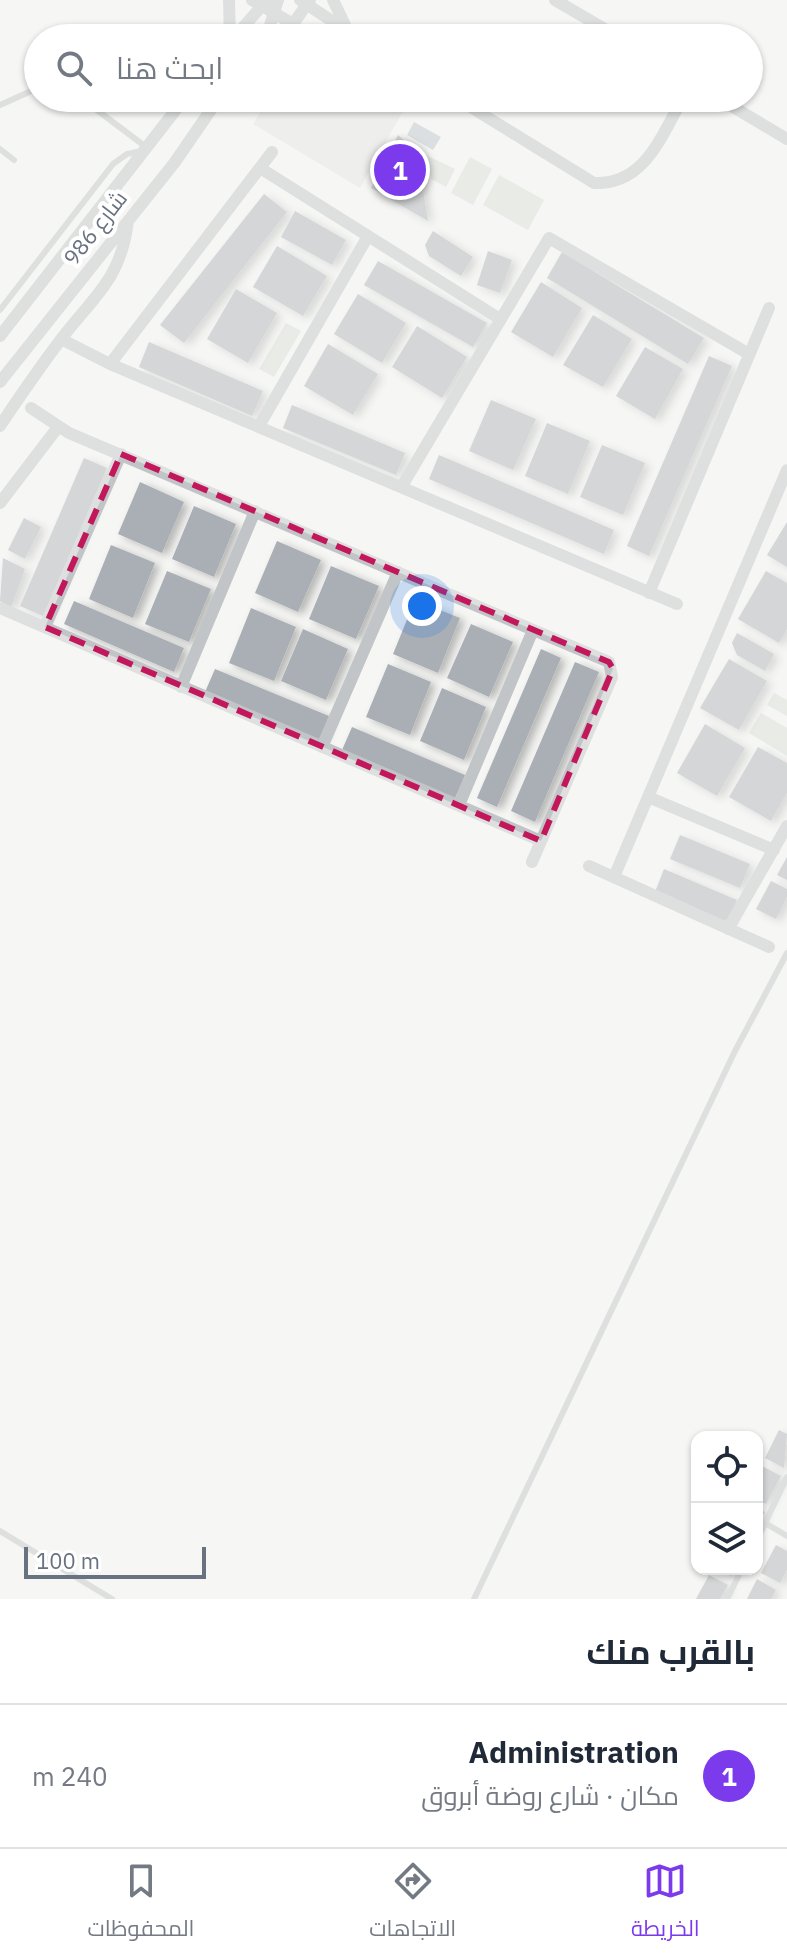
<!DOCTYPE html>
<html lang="ar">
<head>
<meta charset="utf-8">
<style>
	body { margin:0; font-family:"IBM Plex Sans",Cairo,sans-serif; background:#f2f2f3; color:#1f2937; direction:rtl }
	.controls { position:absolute; right:24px; bottom:24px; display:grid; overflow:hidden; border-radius:16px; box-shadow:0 2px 6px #0004 }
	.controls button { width:72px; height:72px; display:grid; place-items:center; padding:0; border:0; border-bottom:2px solid #e0e1e3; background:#fff; color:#1f2937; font:40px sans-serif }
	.scale { position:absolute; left:24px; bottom:20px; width:182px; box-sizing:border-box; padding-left:8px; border:4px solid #687281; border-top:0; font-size:22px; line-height:28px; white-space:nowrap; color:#687281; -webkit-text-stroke:6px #fff; paint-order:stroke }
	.you { position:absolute; left:422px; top:606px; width:28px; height:28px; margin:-20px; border:6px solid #fff; border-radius:50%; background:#1a73e8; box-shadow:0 0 0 12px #1a73e833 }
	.badge { display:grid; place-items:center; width:52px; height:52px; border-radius:50%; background:#7c3aed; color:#fff; font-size:26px; font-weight:700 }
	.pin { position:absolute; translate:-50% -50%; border:4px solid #fff; box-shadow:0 2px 8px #0006 }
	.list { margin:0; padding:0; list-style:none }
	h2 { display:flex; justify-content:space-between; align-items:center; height:104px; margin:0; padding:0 32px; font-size:34px }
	h2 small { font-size:26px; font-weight:400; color:#747a83 }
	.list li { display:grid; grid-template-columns:52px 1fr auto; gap:24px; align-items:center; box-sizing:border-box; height:144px; padding:0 32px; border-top:2px solid #e0e1e3 }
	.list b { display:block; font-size:30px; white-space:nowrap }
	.list p { margin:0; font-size:26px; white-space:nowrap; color:#747a83 }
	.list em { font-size:26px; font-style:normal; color:#747a83 }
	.icon { flex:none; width:44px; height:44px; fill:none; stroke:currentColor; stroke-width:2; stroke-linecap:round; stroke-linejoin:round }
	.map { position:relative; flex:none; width:787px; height:1599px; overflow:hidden; direction:ltr }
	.search { position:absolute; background:#fff; box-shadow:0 2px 6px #0004; left:24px; right:24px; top:24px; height:88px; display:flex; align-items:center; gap:20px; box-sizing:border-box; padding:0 28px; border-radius:44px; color:#747a83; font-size:30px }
	.sheet { height:248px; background:#fff }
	nav { display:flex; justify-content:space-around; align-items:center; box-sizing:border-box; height:112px; border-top:2px solid #e0e1e3; background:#fff; font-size:22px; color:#747a83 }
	nav a { display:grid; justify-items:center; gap:4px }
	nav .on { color:#7c3aed }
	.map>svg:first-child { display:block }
</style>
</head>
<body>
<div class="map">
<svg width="787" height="1599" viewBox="0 0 787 1599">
	<defs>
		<filter id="shadow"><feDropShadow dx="5" dy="3" stdDeviation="4" flood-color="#0004"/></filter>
	</defs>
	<rect width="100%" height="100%" fill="#f6f6f4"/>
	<path fill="#e4e5e4" d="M 269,98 L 382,98 L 403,111 L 360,188 L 253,124 Z"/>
	<path fill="#d7ddd5" d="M 426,155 L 455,169 L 446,187 L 431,179 Z
		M 470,157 L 492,169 L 473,205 L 451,193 Z
		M 499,175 L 544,200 L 528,230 L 483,205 Z
		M 286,323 L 301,331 L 274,377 L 259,369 Z
		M 774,693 L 787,700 L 787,716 L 767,705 Z
		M 761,713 L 787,728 L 787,756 L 749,733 Z"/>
	<path fill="#bcc4c9" d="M 414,122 L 441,137 L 433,150 L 407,135 Z"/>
	<path fill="#aaafb5" filter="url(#shadow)" d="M 398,135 L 417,152 L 428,221 L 371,188 Z
		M 264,194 L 287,212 L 184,343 L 160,325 Z
		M 295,211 L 346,240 L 332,265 L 281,237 Z
		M 433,231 L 473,257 L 461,276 L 429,256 L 425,245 Z
		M 277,246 L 327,276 L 303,316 L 253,287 Z
		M 488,251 L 512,260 L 500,293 L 477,285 Z
		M 562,252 L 704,338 L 688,364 L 547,278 Z
		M 378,261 L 487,323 L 473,347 L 364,285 Z
		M 541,282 L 582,308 L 553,357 L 511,332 Z
		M 236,289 L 277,313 L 248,363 L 207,339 Z
		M 358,294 L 406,323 L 382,363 L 334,334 Z
		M 593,315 L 632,339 L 603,387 L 563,365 Z
		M 417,326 L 467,357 L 442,398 L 392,367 Z
		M 149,342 L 263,391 L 252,416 L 139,367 Z
		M 328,344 L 378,374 L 353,415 L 304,386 Z
		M 645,347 L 683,369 L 655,419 L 616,396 Z
		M 709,356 L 732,366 L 649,556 L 627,546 Z
		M 491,400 L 536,419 L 513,470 L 469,451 Z
		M 292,405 L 405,453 L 396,475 L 283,428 Z
		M 547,423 L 590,441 L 568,494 L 525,476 Z
		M 602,445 L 645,463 L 623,515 L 580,497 Z
		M 439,455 L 614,530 L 604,554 L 429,479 Z
		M 84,458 L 107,468 L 43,616 L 20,606 Z
		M 140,482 L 184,502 L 162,553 L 118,534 Z
		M 194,506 L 236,524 L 214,577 L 172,559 Z
		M 24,518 L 41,527 L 25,559 L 8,550 Z
		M 787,522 L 787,567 L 767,555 Z
		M 277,541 L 321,560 L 298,612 L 255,593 Z
		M 111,545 L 155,563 L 133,618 L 89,599 Z
		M 3,558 L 25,569 L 11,608 L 0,601 Z
		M 331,566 L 379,586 L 356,639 L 309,619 Z
		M 167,571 L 211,589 L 189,642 L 145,624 Z
		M 766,571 L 787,583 L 787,629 L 779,643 L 738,619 Z
		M 415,600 L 460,618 L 438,673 L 393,654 Z
		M 74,601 L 184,648 L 174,672 L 64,624 Z
		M 251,608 L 296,627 L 274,681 L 229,663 Z
		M 471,624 L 513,642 L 489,697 L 447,678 Z
		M 303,629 L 348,649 L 326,700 L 281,681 Z
		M 737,633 L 774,654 L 765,671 L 737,655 L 732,643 Z
		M 541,649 L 561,658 L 497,807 L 477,798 Z
		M 729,659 L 767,681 L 739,730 L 700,708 Z
		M 575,662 L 599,672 L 535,822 L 511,811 Z
		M 388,664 L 431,682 L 410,735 L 366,717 Z
		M 215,669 L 329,716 L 319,740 L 205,692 Z
		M 442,688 L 486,707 L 464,760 L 420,741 Z
		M 705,724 L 745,748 L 717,796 L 677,773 Z
		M 352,727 L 465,775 L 455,798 L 342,750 Z
		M 758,747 L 787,763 L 787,793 L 771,821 L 729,797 Z
		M 680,835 L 750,864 L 740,888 L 670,859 Z
		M 787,857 L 787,880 L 777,875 Z
		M 664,869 L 737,900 L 727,923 L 655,892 Z
		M 771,881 L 787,889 L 787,897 L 776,919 L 756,909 Z
		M 779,1430 L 787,1434 L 784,1468 L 765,1458 Z
		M 762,1466 L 781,1476 L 766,1504 L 757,1499 L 757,1475 Z
		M 757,1508 L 765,1512 L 757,1527 Z
		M 776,1545 L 787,1551 L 787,1570 L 780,1583 L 761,1573 Z
		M 717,1569 L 735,1569 L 731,1576 Z
		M 709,1575 L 728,1585 L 720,1599 L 696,1599 Z
		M 757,1579 L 776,1590 L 771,1599 L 747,1599 Z"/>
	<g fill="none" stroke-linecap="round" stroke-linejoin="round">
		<path stroke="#c2c5c8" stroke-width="6" d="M 81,98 L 146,147
			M 0,105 L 38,88
			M 0,149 L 14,160
			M 0,310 L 113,164 L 127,154 L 142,151
			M 765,1523 L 787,1536
			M 0,1531 L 112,1599
			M 757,1540 L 787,1477
			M 474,1599 L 735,1051 L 787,953
			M 727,1599 L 742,1569"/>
		<path stroke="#c2c5c8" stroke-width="12" d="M 229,0 L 230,38
			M 252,0 L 293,24 L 310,0
			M 300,0 L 358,38
			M 333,0 L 346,27
			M 555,0 L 620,38
			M 234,38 L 266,1
			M 266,38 L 278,0
			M 456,98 L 594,183 C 645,185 661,136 683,98
			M 718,98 L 787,139
			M 260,168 L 500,319
			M 0,336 L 185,98
			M 61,339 L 110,364 L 677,604
			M 110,364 L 272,152
			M 0,382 L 175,162 L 219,98
			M 31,408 L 69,433 L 609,662 L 612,677 L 532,862
			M 0,426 C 20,396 40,367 62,338 C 95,295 121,279 128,221
			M 259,426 L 368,236
			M 402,486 L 549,238 L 749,354
			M 0,503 L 58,427
			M 649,593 L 769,308
			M 0,608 L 541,841
			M 45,627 L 121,454
			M 181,687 L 255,511
			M 322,747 L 398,572
			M 648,797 L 774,850
			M 459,805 L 533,630
			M 589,866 L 769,947
			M 614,877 L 787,470
			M 728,929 L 787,826"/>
	</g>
	<path d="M0 0H787V1599H0ZM 121,454 L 609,662 L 613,669 L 541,841 L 45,627 Z" fill="#f6f6f4" fill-opacity=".55" fill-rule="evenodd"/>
	<path fill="none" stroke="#c2185b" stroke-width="6" stroke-dasharray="16 10" stroke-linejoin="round" d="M 121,454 L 609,662 L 613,669 L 541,841 L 45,627 Z"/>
	<g text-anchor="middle" stroke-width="8" stroke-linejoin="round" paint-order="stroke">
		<g font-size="22" fill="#687281" stroke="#fff">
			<text transform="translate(95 228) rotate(-52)" y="8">شارع 986</text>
		</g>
	</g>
</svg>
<div class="controls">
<button><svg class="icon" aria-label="locate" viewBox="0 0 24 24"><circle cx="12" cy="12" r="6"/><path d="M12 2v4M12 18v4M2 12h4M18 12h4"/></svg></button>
<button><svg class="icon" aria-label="layers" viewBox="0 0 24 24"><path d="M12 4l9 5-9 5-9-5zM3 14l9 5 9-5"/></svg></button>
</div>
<div class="scale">100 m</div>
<div class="you"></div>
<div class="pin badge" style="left:400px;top:170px">1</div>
<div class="search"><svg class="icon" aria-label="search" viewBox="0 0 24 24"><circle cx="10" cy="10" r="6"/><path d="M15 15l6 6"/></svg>ابحث هنا</div>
</div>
<section class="sheet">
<h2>بالقرب منك<small></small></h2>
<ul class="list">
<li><span class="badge">1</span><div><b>Administration</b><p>مكان · شارع روضة أبروق</p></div><em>240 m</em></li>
</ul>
</section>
<nav>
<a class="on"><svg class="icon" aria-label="map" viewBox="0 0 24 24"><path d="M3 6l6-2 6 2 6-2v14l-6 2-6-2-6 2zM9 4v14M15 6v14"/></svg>الخريطة</a>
<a><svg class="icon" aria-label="directions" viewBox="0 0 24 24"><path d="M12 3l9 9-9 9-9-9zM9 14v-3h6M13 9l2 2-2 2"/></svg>الاتجاهات</a>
<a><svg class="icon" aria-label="saved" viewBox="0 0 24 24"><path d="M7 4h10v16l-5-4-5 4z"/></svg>المحفوظات</a>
</nav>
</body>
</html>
